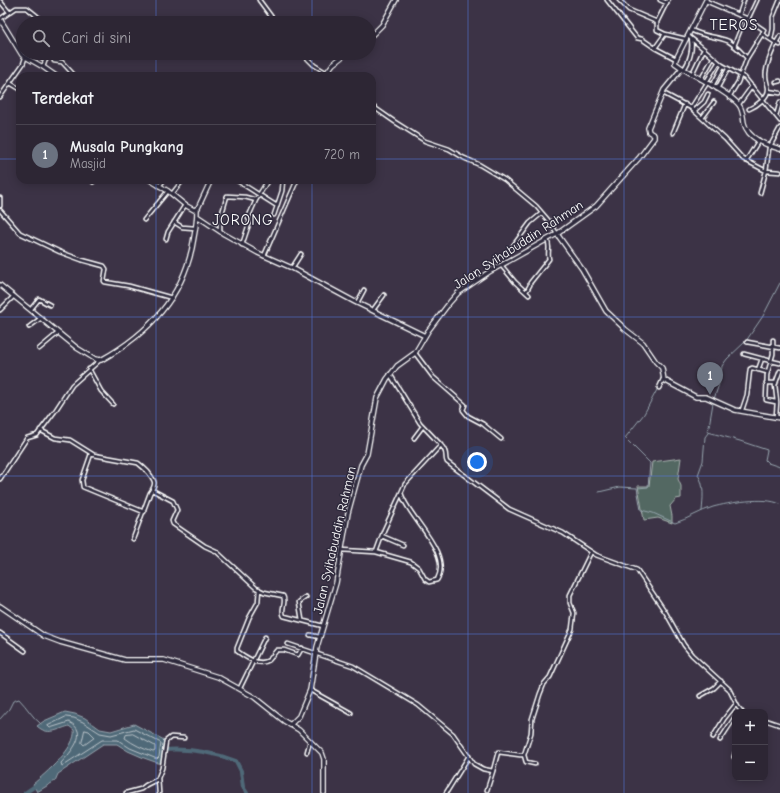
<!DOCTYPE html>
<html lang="id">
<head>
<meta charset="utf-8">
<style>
	body { margin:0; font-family:"Comic Neue",sans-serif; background:#393240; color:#f1f3f6 }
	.controls { position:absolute; right:12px; bottom:12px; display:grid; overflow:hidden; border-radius:8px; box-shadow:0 2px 10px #0003 }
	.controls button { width:36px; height:36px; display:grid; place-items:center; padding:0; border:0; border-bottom:1px solid #48434f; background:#2d2634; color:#f1f3f6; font:20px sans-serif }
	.you { position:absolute; left:477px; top:462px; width:14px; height:14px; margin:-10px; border:3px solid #fff; border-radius:50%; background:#1a73e8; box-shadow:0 0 0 6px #1a73e833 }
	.badge { display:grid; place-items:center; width:26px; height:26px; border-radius:50%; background:#8bbbb9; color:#fff; font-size:13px; font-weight:700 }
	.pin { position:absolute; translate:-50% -33px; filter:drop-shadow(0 1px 2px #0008) }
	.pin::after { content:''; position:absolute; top:21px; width:14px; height:12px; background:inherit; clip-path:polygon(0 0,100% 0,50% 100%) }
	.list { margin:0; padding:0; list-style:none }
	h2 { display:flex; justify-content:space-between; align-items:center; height:52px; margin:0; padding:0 16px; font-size:17px }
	h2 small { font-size:13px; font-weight:400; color:#a7a5ac }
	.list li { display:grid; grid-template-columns:26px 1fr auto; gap:12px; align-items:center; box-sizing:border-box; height:60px; padding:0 16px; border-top:1px solid #48434f }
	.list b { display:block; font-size:15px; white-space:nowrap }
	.list p { margin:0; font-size:13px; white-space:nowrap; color:#a7a5ac }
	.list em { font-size:13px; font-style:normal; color:#a7a5ac }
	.icon { flex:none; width:22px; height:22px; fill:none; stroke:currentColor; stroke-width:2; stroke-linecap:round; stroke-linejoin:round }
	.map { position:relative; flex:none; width:780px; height:793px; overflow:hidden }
	.search { position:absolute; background:#2d2634; box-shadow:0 2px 10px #0003; left:16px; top:16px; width:360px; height:44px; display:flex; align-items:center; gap:10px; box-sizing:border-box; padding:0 14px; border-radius:22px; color:#a7a5ac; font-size:15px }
	.panel { position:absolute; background:#2d2634; box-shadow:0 2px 10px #0003; left:16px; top:72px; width:360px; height:112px; border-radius:12px }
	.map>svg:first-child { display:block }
</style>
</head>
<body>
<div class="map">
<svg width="780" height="793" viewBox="0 0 780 793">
	<rect width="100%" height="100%" fill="#3c3346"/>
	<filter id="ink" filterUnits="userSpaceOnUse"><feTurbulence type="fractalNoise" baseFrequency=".025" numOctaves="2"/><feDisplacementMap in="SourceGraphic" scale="8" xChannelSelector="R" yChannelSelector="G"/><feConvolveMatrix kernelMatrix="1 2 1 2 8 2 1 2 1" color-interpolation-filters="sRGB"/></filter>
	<g filter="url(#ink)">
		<path fill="#536862" stroke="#a9b4b0" d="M 681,458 L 678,479 L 681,486 L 681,498 L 676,499 L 670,506 L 672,516 L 672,523 L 658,518 L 644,520 L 638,486 L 649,486 L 652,462 Z"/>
		<path fill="#506978" stroke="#96a5ae" d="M 65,712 L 75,714 L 85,718 L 100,729 L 111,731 L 134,724 L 166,741 L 162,763 L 158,763 L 144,758 L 128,751 L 117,744 L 103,744 L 58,774 L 55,781 L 37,792 L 33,784 C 45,774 77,747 74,730 L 69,726 C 56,730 48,736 37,726 L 44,721 Z"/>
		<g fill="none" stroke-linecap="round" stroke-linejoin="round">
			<path stroke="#b9c3c9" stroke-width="1" d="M 66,717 L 74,718 L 83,722 L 100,733 L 111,735 L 134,729 L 161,743 L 159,757 L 157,759 L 130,748 L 118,740 L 102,740 L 62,766 L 61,763 C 71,752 90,732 69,722 L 50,728 L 48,726 Z
				M 85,730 L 89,731 L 95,737 L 84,745 L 82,743 Z
				M 133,734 L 155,746 L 155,751 L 153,752 C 143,749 133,744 125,738 L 126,735 Z"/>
			<path stroke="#96a5ae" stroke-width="1" d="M 714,399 L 720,381 L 722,366 L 727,359 L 746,341 L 763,316 L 780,283
				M 713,403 L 708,432 L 740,441 L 767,450 L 765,460 L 768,463 L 780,467
				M 638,488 L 648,487 L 650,463 L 625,438 L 644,414 L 658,388
				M 599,492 L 620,487 L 637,488 L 641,510 L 653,513 L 675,523 C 688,519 700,511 713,507 C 728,503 765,496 780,504
				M 702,511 C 703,500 705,484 698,475 L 703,461 L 705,437 L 708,433
				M 0,719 L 9,709 L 13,701 L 19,699 C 27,707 32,717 41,724"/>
			<path stroke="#506978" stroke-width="4" d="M 162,750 C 187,748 213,752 236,761 L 241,771 L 243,787 L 247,793
				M 25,793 L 38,784"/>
			<defs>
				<path id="street" d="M 259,0 L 276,23
					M 607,0 L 637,38 L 642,39 L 655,48 L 676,59
					M 619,0 L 629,10 L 657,22
					M 660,0 L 667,3
					M 0,1 L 9,12
					M 706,1 L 748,19 L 764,30 L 762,34 L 776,43 C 772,52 767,62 766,72 C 765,78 767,82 768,87 C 770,97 756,106 749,109
					M 739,15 L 744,0
					M 0,19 L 16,8 L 27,8 L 37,16
					M 748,19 L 757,0
					M 691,30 C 704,37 716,36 728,41 C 735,45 741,52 747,58
					M 665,34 L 686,39
					M 688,36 L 698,44 L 722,65 L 745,78 L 780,121
					M 780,36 L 776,43 L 780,45
					M 771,39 L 773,29 L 773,17 L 780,0
					M 734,46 L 745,18
					M 655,48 L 665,34 L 657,30 L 657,22 L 668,0
					M 302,53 L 314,65 L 332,76
					M 42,58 L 46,60
					M 54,61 L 62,62 L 75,76
					M 43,67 L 48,53
					M 684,69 C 690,61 693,48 691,39
					M 692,74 L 704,49
					M 701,79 L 713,58
					M 706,82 L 718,63
					M 776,82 L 780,81
					M 10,83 L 20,89
					M 712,86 L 723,66
					M 717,89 L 728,69
					M 768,91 L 780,93
					M 663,93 L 691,108 L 725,139 L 743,159 L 766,171 L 780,172
					M 0,97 L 23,64 L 25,58
					M 729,97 L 738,82 L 747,58 L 762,34
					M 739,104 L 752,86
					M 372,106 L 395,122 L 425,141 L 449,149 L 464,158 L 480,165 L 505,180 L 536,206 L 549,221 L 557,234
					M 691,108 L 707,83
					M 694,111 L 704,102 L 708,94
					M 776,116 L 780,102
					M 702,118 L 714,102
					M 673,133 L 685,104
					M 746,161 L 759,140
					M 236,180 L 277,206
					M 93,182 L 95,180
					M 159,186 L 164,180
					M 760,193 L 766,171 L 769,148 L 780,128
					M 172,194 L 183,180
					M 0,198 L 0,206
					M 0,210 L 20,233 L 60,252 L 82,260 L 104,266 L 106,269 L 104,281 L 105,282 L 129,286 L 172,298
					M 274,215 L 282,191 L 283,180
					M 144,220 L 168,191
					M 174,222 L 182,227 L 195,228
					M 220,231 L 220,220 L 227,196 L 245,197 L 256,200
					M 166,239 L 168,232 L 185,205
					M 242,245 L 250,221 L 248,218 L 256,200 L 268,180
					M 513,246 L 530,223 L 542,213
					M 264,256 L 297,180
					M 501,265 L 515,282 L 529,295
					M 292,268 L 301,254
					M 526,292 L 530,285 L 530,283 L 549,259 C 547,252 551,246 547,240
					M 357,303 L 364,290
					M 31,309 L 39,299 L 50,305
					M 0,310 L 14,296
					M 373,310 L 384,295
					M 29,327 L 41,318
					M 747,342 L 780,348
					M 39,349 L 58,333
					M 415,353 L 433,377 L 465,405 L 463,410 L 468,416 L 483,424 L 501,439
					M 744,354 L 771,361 L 773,354 L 773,340
					M 89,369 L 101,391 L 113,404
					M 758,370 L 762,359
					M 766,383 L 776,383
					M 659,388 L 663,379
					M 776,402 L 766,400 L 767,375 L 771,361 L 780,363
					M 742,410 L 747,395 L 750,369 L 752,368 L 767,372
					M 776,416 L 777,402 L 775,385 L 780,371
					M 40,430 L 55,438 L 70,440 L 94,455 L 138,463 C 142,466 145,469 148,472 C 155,481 157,483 150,493 L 133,539
					M 414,438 L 423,426
					M 441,445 C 449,454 444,456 447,462 L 509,509 L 563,533 L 596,555 L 637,570 L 666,613 L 684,645 L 692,655 L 729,689 L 738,707 L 742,712
					M 91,454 L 82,480 L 83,487 L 144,512
					M 0,479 L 27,438 L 37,435 L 55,411 L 72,385 L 100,360
					M 152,490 L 173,501 L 177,510 L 172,521 L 173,524 L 205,546 L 216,551 L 256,588 L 264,592 L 283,596 C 287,602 280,610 284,616 L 323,626
					M 382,536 L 403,545
					M 341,550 L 376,552 L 411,562 L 419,568 L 425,579 L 429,582 L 437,580 C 453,552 408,518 401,493 L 405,484 L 441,445 L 420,423 L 412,410 L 390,374
					M 376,552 L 384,530 L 401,493
					M 259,589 L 258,602 L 249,618 L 237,648 L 237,651 C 245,657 259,667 269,660 C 272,657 274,653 277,650 L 284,650 L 298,655 L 302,648
					M 302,620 L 299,602 L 306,597
					M 0,633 L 25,651
					M 310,635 L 320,637
					M 288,644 L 353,666 L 418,705 L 453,734 L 474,764 L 483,769 L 493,771 L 498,752 L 520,755 L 524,755 L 531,733 L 532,719 L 540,694 L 544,684 L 550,677 L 572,629 L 574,613 L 570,603 L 570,595 L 591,552
					M 240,688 L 265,637
					M 310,690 L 351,713
					M 700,696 L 714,688 L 721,681
					M 765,720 L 780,725
					M 713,737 L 724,719 L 736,704
					M 720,740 L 735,717
					M 307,752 L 310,741
					M 524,755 L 526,762 L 535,764
					M 734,757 L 735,753
					M 487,790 L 493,771
					M 126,793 L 141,789 L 146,785 L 158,779
					M 159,793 L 158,778 L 162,768 L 166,741 L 171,737 L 184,738
					M 446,793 L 469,756"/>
				<path id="secondary" d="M 0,19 L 22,55 L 43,67 L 56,76
					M 369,38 L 382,25 L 396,0
					M 682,68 C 696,77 730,93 739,105 C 743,110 743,117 744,123 C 748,139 766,145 780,149
					M 324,76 L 333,64 L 347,53
					M 150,180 L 168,191 L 185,205 L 194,210 L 198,208 L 211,180
					M 197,216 L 224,234 L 258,253 L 292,268 L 355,302 L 425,336
					M 557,234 L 582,269 L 606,311 L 625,329 L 643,343 L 656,362 L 662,368 L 664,380 L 696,397 L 706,397 L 735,410 L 780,418
					M 0,285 L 77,348 L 95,359 L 101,360 C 150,333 186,293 194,237 C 196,227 197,218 197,209
					M 0,606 L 44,636 L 60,642 L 125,660 L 164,660 L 218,677 L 254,697 L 284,721 L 299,730 L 322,753 L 324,759 L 324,793
					M 290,725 L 299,716 L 310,690 L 317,647 L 336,583 L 348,513 L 361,465 L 367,454 L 377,398 L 387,379 L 397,366 L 415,353 L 428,331 L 450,302 L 458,293 L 489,272 L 557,234 L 596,206 L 639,158 L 654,138 L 654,135 L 649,132 L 648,128 L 664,90 L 682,68 L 675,63 L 676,59 L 706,0"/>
			</defs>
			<use href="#street" stroke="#fff" stroke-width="5.5"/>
			<use href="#secondary" stroke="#fff" stroke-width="6"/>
			<use href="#street" stroke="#2f2a3d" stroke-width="2.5"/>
			<use href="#secondary" stroke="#2f2a3d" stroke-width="3.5"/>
		</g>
	</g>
	<path fill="none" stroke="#567ae2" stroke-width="1" stroke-opacity="0.55" d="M 156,0 L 156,23M 312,0 L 312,23M 468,0 L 468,793M 624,0 L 624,793M 156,53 L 156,76M 312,53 L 312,76M 0,159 L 20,159M 372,159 L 780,159M 156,180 L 156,793M 312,180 L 312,793M 0,317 L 780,317M 0,476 L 780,476M 0,634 L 780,634"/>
	<g text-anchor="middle" stroke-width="3" stroke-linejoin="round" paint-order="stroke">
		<g font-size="13" fill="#fff" stroke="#2f2a3d">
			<text transform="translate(518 244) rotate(-33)" y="5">Jalan Syihabuddin Rahman</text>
			<text transform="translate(334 540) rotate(-77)" y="5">Jalan Syihabuddin Rahman</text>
		</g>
		<g font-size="15" letter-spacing="1" fill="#fff" stroke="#2f2a3d">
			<text x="734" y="30">TEROS</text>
			<text x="243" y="225">JORONG</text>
		</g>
	</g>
</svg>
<div class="controls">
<button>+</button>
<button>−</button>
</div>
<div class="you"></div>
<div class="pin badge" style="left:710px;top:395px;background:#6b7280">1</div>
<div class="search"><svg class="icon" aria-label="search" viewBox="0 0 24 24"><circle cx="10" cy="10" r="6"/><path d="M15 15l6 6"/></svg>Cari di sini</div>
<section class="panel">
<h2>Terdekat<small></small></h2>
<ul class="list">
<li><span class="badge" style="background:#6b7280">1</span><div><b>Musala Pungkang</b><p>Masjid</p></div><em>720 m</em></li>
</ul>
</section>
</div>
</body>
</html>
